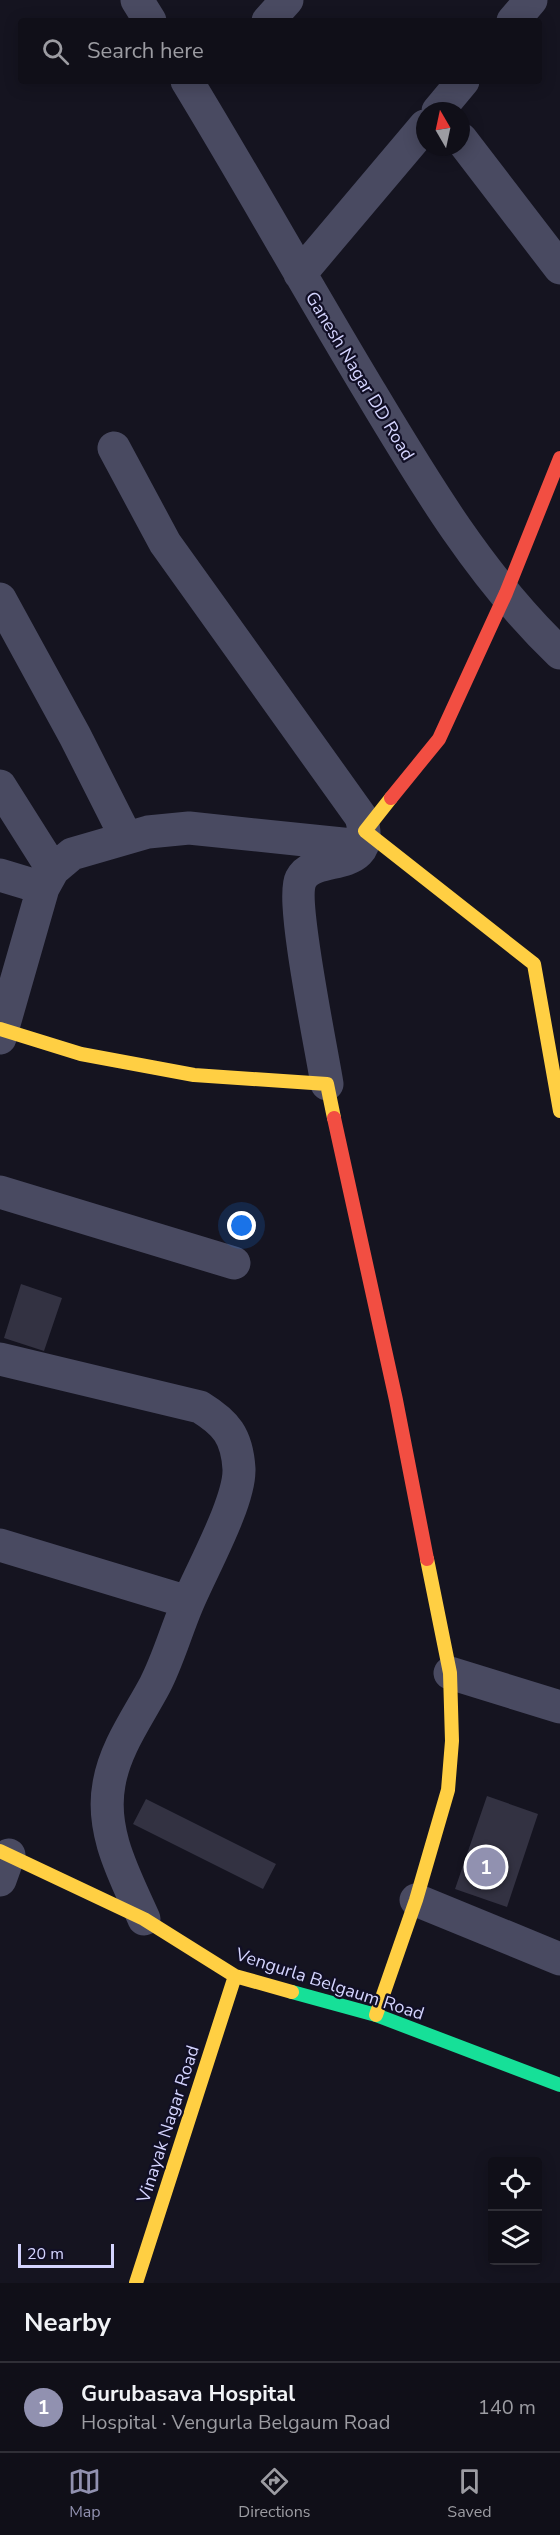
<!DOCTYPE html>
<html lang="en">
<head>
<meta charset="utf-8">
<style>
	body { margin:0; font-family:"Nunito Sans",sans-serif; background:#191821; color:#f1f3f6 }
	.controls { position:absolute; right:18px; bottom:18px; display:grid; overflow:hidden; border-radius:6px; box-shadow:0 3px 15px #0003 }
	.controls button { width:54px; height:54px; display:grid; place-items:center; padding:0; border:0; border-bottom:2px solid #302f37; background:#100f18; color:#f1f3f6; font:30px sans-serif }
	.compass { position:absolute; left:416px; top:102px; width:54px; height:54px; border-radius:50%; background:#100f18; box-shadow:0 3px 15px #0003; rotate:351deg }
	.scale { position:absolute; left:18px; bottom:15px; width:96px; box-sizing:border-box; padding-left:6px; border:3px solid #d4d4fe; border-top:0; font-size:16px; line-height:21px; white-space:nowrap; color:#d4d4fe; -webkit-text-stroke:4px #110f25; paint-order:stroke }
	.you { position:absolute; left:242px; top:1226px; width:21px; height:21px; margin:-15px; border:4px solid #fff; border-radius:50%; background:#1a73e8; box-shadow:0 0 0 9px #1a73e833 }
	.badge { display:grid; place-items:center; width:39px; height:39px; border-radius:50%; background:#9191b0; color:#fff; font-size:20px; font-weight:700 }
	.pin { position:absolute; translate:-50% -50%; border:3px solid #fff; box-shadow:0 2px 6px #0006 }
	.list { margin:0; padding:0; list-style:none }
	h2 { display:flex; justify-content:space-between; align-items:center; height:78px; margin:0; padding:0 24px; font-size:26px }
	h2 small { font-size:20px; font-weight:400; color:#9c9ca2 }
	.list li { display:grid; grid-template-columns:39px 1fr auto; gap:18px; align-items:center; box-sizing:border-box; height:90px; padding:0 24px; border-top:2px solid #302f37 }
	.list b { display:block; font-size:22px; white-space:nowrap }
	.list p { margin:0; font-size:20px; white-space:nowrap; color:#9c9ca2 }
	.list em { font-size:20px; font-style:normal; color:#9c9ca2 }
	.icon { flex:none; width:33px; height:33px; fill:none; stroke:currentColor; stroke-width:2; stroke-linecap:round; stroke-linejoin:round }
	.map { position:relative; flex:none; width:560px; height:2283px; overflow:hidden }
	.search { position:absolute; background:#100f18; box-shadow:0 3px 15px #0003; left:18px; right:18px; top:18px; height:66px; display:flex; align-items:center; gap:15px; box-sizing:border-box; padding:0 21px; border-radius:6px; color:#9c9ca2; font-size:22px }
	.sheet { height:168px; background:#100f18 }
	nav { display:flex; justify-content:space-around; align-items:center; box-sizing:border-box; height:84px; border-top:2px solid #302f37; background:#100f18; font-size:16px; color:#9c9ca2 }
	nav a { display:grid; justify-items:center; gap:3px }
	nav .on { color:#9191b0 }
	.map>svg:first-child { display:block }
</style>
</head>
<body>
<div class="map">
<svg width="560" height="2283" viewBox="0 0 560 2283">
	<rect width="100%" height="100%" fill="#151420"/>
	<path fill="#333242" d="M 21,1284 L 62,1298 L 44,1351 L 4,1338 Z
		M 487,1796 L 538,1814 L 507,1907 L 455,1889 Z
		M 146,1799 L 276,1864 L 263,1889 L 133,1824 Z"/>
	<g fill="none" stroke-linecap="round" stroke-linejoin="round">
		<path stroke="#494a61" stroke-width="33" d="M 137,0 L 150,21
			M 268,21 L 287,0
			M 513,21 L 531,0
			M 187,81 C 249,183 307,287 369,390 C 424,482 481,578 560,653
			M 438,111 L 463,81
			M 461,139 L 560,268
			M 300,274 L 425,126
			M 114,448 L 165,543 L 361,817 C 379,877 315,851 301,879 C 290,900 322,1051 327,1084
			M 0,599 L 75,736 L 126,837
			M 0,786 L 53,870
			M 0,875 L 43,888
			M 0,1038 L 43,888 L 53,870 L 72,854 L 148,832 L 189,828 L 362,846
			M 0,1192 L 234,1263
			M 0,1359 L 200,1407 C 226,1423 237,1436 239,1469 C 240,1502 201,1571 187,1605 C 176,1631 168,1660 155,1685 C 138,1717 115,1748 109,1784 C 100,1832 125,1876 144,1919
			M 0,1545 L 188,1602
			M 450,1673 L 560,1707
			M 0,1880 L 9,1855
			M 416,1900 L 560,1959"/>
		<path stroke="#16e098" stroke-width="14" d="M 292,1992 L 376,2015 L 560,2085"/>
		<path stroke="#ffcf43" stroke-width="14" d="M 391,798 L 365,831 L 534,964 L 560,1111
			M 0,1029 L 81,1054 L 194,1075 L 327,1084 L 334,1118
			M 0,1851 L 144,1919 L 235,1976 L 292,1992
			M 376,2015 L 416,1900 L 448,1790 L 452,1741 L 450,1673 L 427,1559
			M 136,2283 L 235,1976"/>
		<path stroke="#f24e42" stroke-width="14" d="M 391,798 L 439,739 L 506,593 L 560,458
			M 334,1118 L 396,1400 L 427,1559"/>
	</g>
	<g text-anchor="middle" stroke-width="4.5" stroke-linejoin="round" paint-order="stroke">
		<g font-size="18" fill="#d4d4fe" stroke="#110f25">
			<text transform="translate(360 376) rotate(59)" y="6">Ganesh Nagar DD Road</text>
			<text transform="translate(330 1984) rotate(18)" y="6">Vengurla Belgaum Road</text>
			<text transform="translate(168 2124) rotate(-72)" y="6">Vinayak Nagar Road</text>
		</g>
	</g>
</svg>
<div class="controls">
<button><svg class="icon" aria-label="locate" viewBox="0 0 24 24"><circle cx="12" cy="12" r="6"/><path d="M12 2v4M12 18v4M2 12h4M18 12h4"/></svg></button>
<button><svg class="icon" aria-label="layers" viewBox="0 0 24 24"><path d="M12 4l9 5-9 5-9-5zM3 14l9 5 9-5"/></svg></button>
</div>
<svg class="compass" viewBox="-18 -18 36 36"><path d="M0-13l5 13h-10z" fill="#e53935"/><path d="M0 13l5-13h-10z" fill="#9c9ca2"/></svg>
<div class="scale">20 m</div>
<div class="you"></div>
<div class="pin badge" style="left:486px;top:1867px">1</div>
<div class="search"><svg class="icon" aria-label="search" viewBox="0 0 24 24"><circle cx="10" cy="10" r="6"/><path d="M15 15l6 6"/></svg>Search here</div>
</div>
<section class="sheet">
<h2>Nearby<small></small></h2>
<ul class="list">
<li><span class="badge">1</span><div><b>Gurubasava Hospital</b><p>Hospital · Vengurla Belgaum Road</p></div><em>140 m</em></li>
</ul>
</section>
<nav>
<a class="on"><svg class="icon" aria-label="map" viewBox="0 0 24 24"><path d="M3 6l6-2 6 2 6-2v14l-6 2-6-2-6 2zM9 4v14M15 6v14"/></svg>Map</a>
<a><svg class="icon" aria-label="directions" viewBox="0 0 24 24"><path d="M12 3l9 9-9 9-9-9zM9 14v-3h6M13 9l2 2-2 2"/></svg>Directions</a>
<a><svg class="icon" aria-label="saved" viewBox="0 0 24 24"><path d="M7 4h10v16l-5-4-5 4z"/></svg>Saved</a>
</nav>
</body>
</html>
